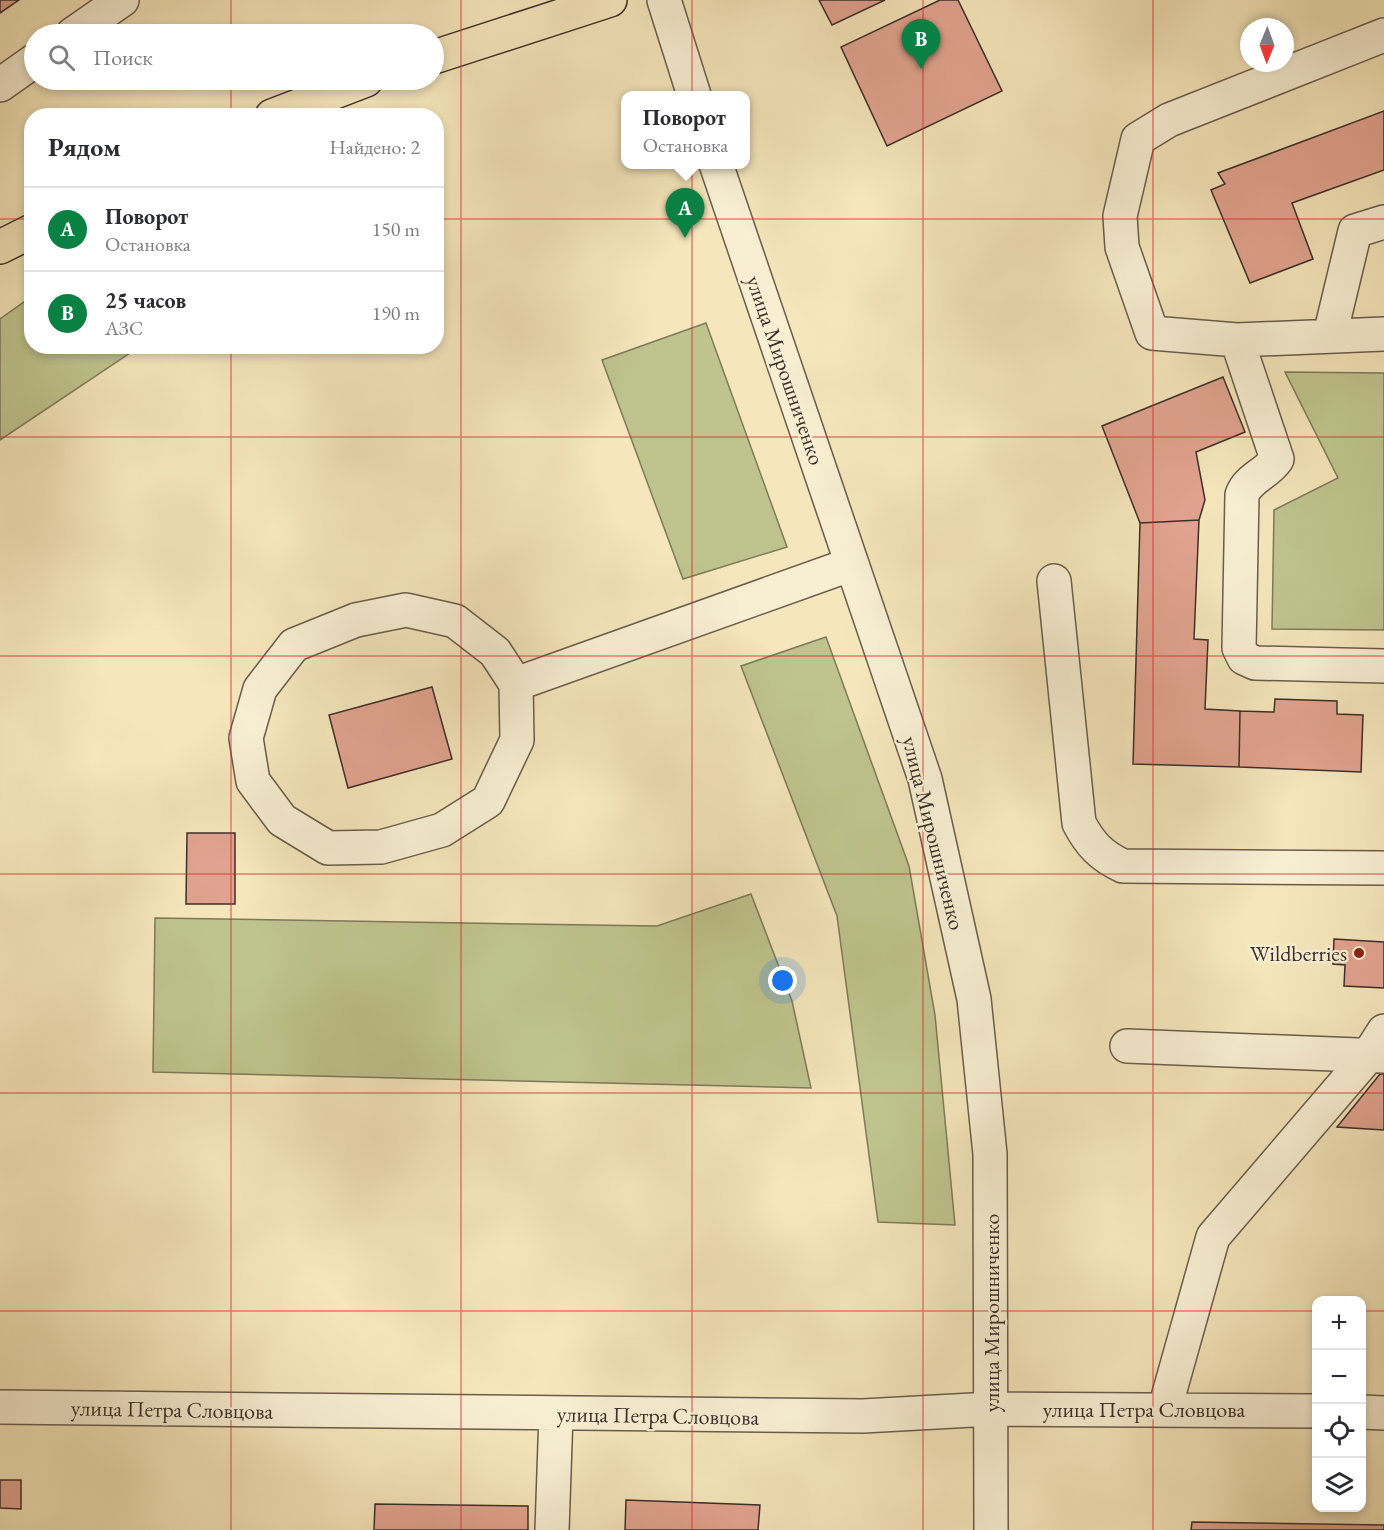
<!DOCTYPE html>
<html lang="ru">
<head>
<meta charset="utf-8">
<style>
	body { margin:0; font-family:"EB Garamond",serif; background:#f7f7f7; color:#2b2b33 }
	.controls { position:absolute; right:18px; bottom:18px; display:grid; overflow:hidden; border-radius:12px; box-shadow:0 3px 9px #0003 }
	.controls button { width:54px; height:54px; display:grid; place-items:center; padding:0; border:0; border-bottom:2px solid #e1e1e2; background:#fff; color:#2b2b33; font:30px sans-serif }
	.compass { position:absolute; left:1240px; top:18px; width:54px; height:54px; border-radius:50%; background:#fff; box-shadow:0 3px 9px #0003; rotate:181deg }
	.you { position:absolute; left:783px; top:981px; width:21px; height:21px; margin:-15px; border:4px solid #fff; border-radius:50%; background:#1a73e8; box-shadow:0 0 0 9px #1a73e833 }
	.badge { display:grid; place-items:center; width:39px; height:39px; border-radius:50%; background:#0b8043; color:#fff; font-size:20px; font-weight:700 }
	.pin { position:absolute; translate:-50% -50px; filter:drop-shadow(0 2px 3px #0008) }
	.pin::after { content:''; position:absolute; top:32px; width:21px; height:18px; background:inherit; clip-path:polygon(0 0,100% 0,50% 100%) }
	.popup { position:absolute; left:621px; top:91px; width:129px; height:78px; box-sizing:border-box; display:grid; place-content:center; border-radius:12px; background:#fff; filter:drop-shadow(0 2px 4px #0005); font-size:20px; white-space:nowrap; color:#7c7c81 }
	.popup b { font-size:22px; color:#2b2b33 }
	.popup::after { content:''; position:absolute; left:50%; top:100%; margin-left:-12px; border:12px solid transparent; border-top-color:#fff }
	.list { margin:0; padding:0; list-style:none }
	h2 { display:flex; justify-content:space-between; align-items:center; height:78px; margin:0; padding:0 24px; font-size:26px }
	h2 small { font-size:20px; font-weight:400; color:#7c7c81 }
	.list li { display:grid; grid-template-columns:39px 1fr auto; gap:18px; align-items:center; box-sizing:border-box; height:84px; padding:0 24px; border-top:2px solid #e1e1e2 }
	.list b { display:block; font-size:22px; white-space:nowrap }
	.list p { margin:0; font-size:20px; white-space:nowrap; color:#7c7c81 }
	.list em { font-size:20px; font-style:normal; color:#7c7c81 }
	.icon { flex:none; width:33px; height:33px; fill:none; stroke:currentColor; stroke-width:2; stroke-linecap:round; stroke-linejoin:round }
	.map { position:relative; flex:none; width:1384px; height:1530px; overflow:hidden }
	.search { position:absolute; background:#fff; box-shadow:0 3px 9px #0003; left:24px; top:24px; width:420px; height:66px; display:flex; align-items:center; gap:15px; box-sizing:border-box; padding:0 21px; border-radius:33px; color:#7c7c81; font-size:22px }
	.panel { position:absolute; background:#fff; box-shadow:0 3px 9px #0003; left:24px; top:108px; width:420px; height:246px; border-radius:24px }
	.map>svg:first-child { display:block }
</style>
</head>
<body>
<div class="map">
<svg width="1384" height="1530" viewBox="0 0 1384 1530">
	<rect width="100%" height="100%" fill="#f5e6bb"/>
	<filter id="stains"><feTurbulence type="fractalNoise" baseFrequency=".00333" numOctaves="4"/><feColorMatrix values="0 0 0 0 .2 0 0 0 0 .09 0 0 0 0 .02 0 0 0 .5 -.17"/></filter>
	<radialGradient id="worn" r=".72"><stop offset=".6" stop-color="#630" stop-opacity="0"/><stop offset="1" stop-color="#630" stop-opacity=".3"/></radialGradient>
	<path fill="#bfc48e" stroke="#7e7a5c" stroke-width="1.5" d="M 31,297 L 32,346 L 139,347 L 0,440 L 0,319 Z
		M 706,323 L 787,547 L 683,579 L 602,360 Z
		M 1285,372 L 1384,373 L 1384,630 L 1272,629 L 1274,510 L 1338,478 Z
		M 826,637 L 909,866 L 935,1015 L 955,1225 L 878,1222 L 837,916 L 741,666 Z
		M 751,894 L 792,1001 L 811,1088 L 153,1072 L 155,918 L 657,926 Z"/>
	<path fill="#e1a38f" stroke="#3c2f2a" stroke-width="1.5" d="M 0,0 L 19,0 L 0,13 Z
		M 819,0 L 885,0 L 832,25 Z
		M 940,0 L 958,0 L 1002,91 L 887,146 L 841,47 Z
		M 1384,111 L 1384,170 L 1292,203 L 1313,259 L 1250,283 L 1211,190 L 1225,184 L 1218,173 Z
		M 1223,377 L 1245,432 L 1196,452 L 1205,500 L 1199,520 L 1140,523 L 1102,426 Z
		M 1199,520 L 1194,639 L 1208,640 L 1205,709 L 1240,711 L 1239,767 L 1133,764 L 1140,523 Z
		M 432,687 L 452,759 L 348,788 L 329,715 Z
		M 1275,699 L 1337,701 L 1337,714 L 1363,715 L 1361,772 L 1239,767 L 1240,711 L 1274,712 Z
		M 187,833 L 235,833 L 235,904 L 186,904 Z
		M 1334,939 L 1384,942 L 1384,988 L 1344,986 L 1345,965 L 1333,964 Z
		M 1380,1074 L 1384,1074 L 1384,1130 L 1337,1127 Z
		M 0,1480 L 21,1480 L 21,1509 L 0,1508 Z
		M 626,1500 L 760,1505 L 758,1530 L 625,1530 Z
		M 375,1504 L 528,1506 L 528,1530 L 374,1530 Z
		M 1192,1522 L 1384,1525 L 1384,1530 L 1191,1530 Z"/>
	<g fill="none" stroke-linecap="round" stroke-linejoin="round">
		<defs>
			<path id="minor" d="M 664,0 L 694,95
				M 73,34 L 122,0
				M 1384,35 L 1169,120 L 1138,139 L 1120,216 L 1122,247 L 1152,333 L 1237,340 L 1277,459 C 1267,474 1248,478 1242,495 L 1239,648 L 1244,658 L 1255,663 L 1384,666
				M 0,85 L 34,61
				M 716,164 L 925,779 L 974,999 L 990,1154 L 991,1530
				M 1330,335 L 1355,231 L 1384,222
				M 1237,340 L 1384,334
				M 1054,581 L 1079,823 C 1090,844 1101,856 1123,866 L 1384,868
				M 516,684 L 495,652 L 455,621 L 406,610 L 356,620 L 294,645 L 260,689 L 246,738 L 253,781 L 282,820 L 328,848 L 381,847 L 442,830 L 488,801 L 517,740 L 516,684 L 852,564
				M 1127,1046 L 1383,1056
				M 0,1407 L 863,1416 L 991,1409 L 1316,1411
				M 1165,1408 L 1213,1237 L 1368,1056 L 1384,1031
				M 1362,1412 L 1384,1413
				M 552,1530 L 556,1414"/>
			<path id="major" d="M 434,57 L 610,0
				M 272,116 L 366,80
				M 0,247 L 32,231"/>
		</defs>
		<use href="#minor" stroke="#6a5d4e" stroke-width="36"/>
		<use href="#major" stroke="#3c2f2a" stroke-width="36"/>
		<use href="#minor" stroke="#f8efd3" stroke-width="33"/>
		<use href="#major" stroke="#f5e6bb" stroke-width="33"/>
	</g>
	<path fill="none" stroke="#d62828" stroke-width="1.5" stroke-opacity="0.55" d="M 231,0 L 231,34M 461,0 L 461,1530M 692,0 L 692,1530M 923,0 L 923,1530M 1153,0 L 1153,1530M 231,80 L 231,116M 0,219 L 32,219M 436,219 L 1384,219M 231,346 L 231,1530M 0,437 L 1384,437M 0,656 L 1384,656M 0,874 L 1384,874M 0,1093 L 1384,1093M 0,1311 L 1316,1311M 1362,1311 L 1384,1311"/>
	<circle fill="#8f2418" stroke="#f8efd3" stroke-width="2" cx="1359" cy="953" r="6"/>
	<g text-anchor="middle" stroke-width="4.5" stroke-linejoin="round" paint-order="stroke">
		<g font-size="22" fill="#3c2f2a" stroke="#f8efd3">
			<text transform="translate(786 370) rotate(71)" y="8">улица Мирошниченко</text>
			<text transform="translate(934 833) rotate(76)" y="8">улица Мирошниченко</text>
			<text transform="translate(991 1313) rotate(-90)" y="8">улица Мирошниченко</text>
			<text transform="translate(172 1409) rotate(1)" y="8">улица Петра Словцова</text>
			<text x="1144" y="1417">улица Петра Словцова</text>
			<text transform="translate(658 1415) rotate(1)" y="8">улица Петра Словцова</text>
		</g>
		<g font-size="22" fill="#3c2f2a" stroke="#f8efd3" text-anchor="end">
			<text x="1347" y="961">Wildberries</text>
		</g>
	</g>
	<rect width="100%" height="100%" filter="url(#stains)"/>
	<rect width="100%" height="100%" fill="url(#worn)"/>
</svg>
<div class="controls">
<button>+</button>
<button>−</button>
<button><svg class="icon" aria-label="locate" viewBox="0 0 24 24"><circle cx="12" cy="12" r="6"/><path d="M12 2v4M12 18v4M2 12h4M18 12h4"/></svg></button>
<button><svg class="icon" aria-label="layers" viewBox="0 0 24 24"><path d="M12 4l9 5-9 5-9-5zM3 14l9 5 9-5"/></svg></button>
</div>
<svg class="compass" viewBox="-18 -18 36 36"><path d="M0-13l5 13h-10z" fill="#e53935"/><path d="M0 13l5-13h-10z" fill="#7c7c81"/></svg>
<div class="you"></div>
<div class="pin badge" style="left:685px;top:238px">A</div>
<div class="popup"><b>Поворот</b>Остановка</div>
<div class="pin badge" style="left:921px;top:69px">B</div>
<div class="search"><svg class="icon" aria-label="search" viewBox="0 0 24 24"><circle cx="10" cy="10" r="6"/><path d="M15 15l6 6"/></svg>Поиск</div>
<section class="panel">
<h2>Рядом<small>Найдено: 2</small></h2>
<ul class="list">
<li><span class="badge">A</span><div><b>Поворот</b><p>Остановка</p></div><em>150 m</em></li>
<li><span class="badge">B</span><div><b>25 часов</b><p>АЗС</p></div><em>190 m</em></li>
</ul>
</section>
</div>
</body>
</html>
